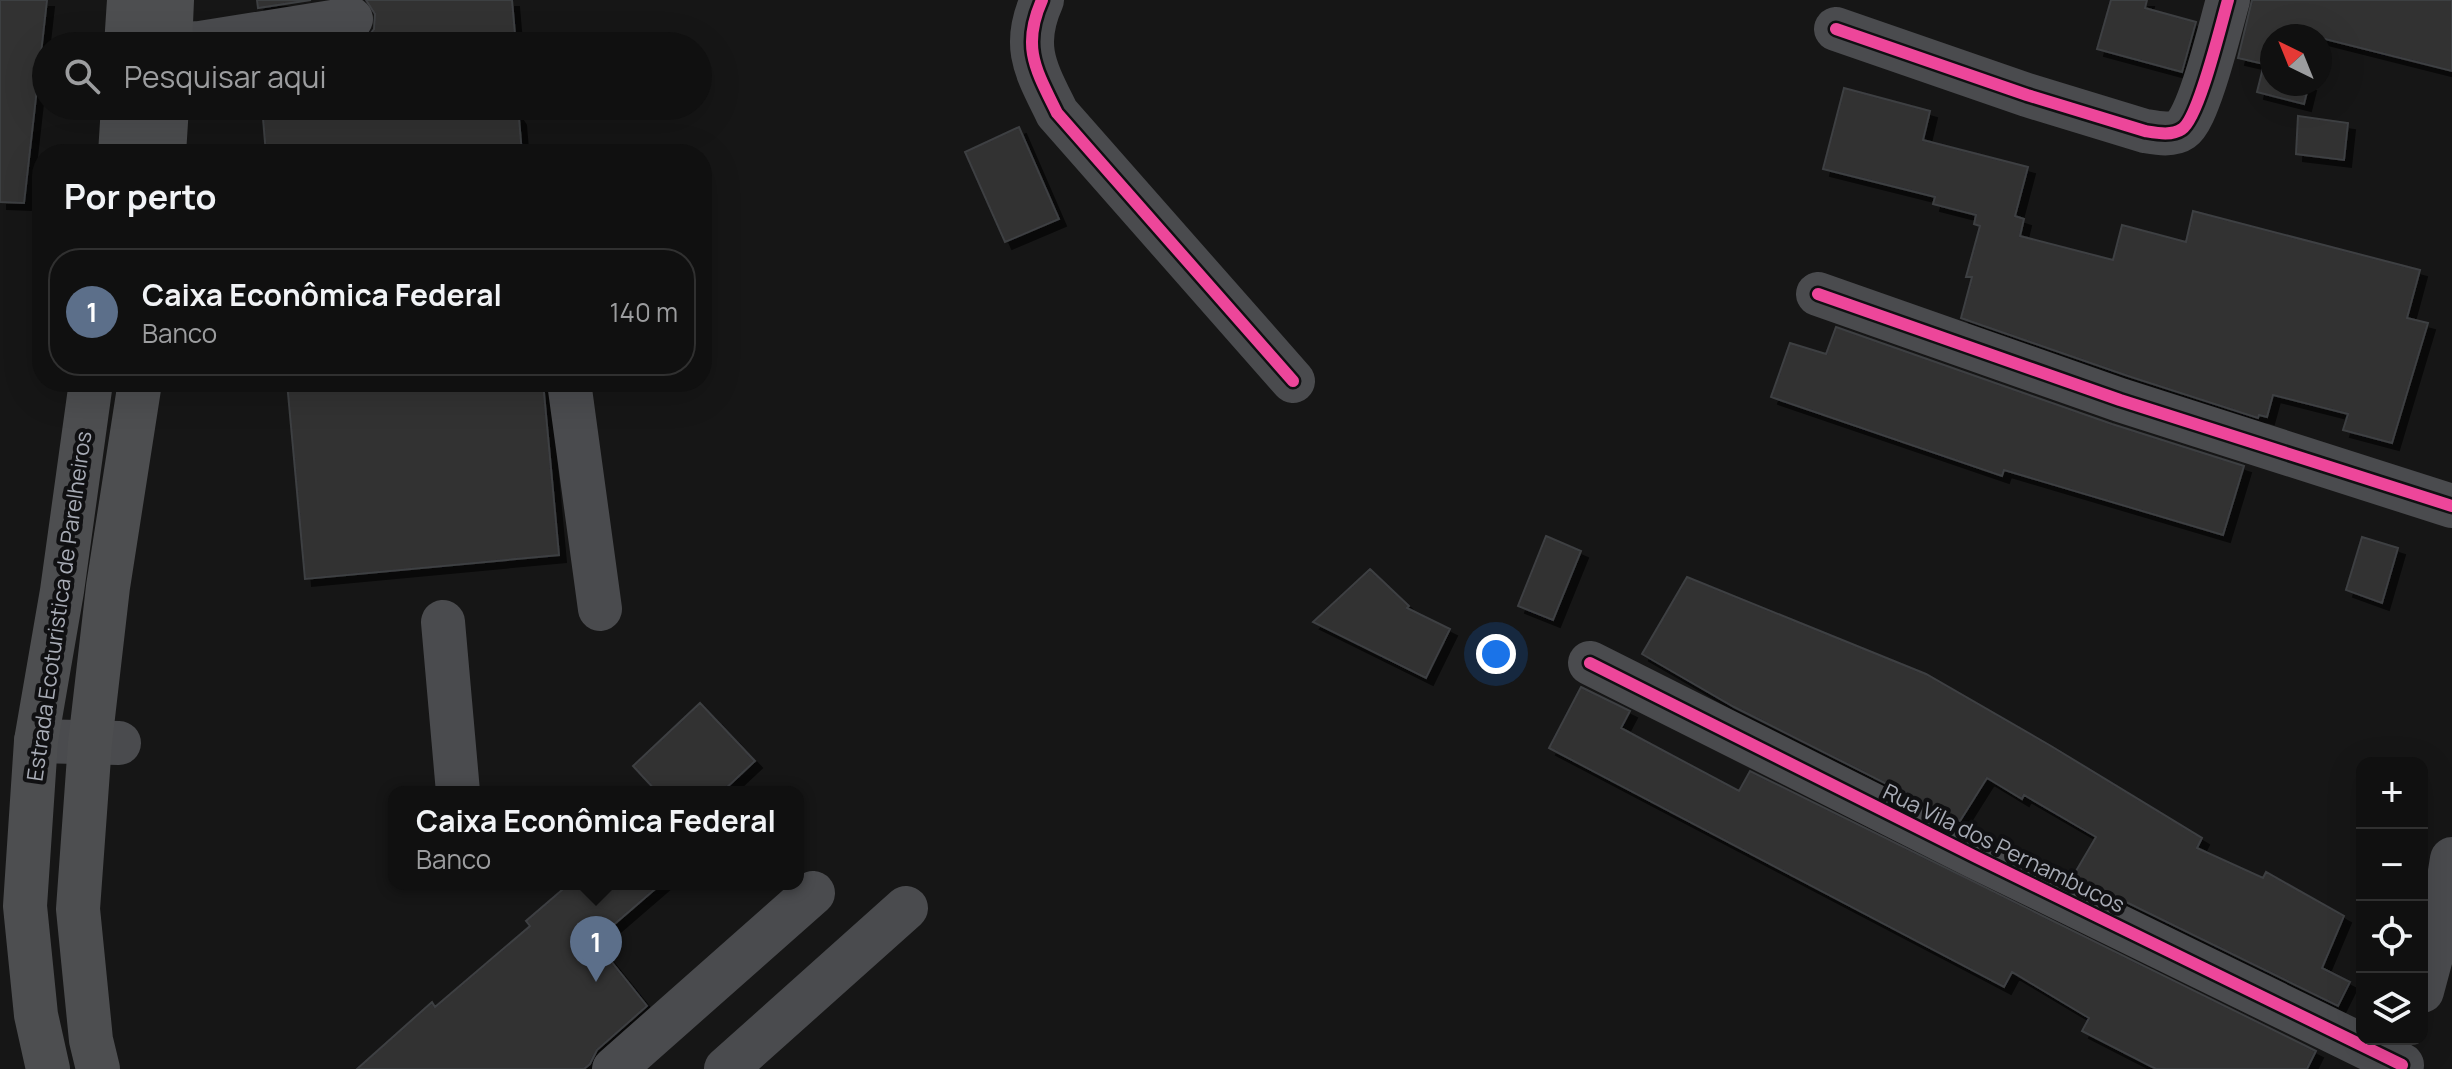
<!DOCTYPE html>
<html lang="pt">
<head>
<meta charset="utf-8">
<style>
	body { margin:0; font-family:Manrope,sans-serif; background:#191919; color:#f1f3f6 }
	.controls { position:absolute; right:24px; bottom:24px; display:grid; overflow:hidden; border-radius:16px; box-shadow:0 8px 32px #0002 }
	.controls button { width:72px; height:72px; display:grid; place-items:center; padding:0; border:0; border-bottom:2px solid #303030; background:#101010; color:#f1f3f6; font:40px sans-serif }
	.compass { position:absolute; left:2260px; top:24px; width:72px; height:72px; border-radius:50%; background:#101010; box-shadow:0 8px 32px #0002; rotate:317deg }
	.you { position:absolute; left:1496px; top:654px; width:28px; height:28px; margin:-20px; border:6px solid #fff; border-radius:50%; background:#1a73e8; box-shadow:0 0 0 12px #1a73e833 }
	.badge { display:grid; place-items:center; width:52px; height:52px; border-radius:50%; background:#db2777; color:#fff; font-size:26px; font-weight:700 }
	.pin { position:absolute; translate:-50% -66px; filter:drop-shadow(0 2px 4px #0008) }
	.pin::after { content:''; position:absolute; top:42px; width:28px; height:24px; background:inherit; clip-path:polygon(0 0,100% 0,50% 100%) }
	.popup { position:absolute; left:388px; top:786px; width:416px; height:104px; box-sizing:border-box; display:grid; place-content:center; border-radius:16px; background:#101010; filter:drop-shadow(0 2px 6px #0005); font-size:26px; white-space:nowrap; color:#9c9d9f }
	.popup b { font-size:30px; color:#f1f3f6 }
	.popup::after { content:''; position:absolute; left:50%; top:100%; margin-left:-16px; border:16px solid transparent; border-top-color:#101010 }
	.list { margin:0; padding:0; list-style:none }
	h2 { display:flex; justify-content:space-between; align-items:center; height:104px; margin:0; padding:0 32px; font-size:34px }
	h2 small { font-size:26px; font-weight:400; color:#9c9d9f }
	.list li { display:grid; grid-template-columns:52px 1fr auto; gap:24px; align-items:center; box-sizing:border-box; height:128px; margin:0 16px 16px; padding:0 16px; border:2px solid #303030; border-radius:32px }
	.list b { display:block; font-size:30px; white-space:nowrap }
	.list p { margin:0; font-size:26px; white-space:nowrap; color:#9c9d9f }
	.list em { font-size:26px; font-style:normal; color:#9c9d9f }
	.icon { flex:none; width:44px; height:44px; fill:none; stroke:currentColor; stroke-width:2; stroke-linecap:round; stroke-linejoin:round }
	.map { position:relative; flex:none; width:2452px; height:1069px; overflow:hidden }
	.search { position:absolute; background:#101010; box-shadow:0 8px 32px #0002; left:32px; top:32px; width:680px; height:88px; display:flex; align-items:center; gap:20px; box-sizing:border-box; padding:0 28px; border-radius:44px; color:#9c9d9f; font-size:30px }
	.panel { position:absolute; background:#101010; box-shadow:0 8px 32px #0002; left:32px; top:144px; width:680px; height:248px; border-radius:32px }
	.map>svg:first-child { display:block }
</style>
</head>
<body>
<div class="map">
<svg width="2452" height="1069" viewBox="0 0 2452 1069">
	<defs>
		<filter id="shadow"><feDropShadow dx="7" dy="7" stdDeviation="0" flood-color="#0009"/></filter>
	</defs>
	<rect width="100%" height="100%" fill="#161616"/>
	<path fill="#303032" stroke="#3e3f42" stroke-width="2" filter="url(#shadow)" d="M 0,0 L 47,0 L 24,203 L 0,202 Z
		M 257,0 L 311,0 L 258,8 Z
		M 366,0 L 512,0 L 516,46 L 340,46 L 366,39 L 374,29 L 375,14 Z
		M 2111,0 L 2147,0 L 2145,8 L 2196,22 L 2182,72 L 2097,49 Z
		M 2252,0 L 2452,0 L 2452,71 L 2321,38 L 2320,43 L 2320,36 L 2272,36 L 2272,84 L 2309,84 L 2304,104 L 2257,92 L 2264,64 L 2238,58 Z
		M 1844,88 L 1930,111 L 1923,140 L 2028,167 L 2015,216 L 2024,219 L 2020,236 L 2113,260 L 2122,225 L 2186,242 L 2193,211 L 2420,270 L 2407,318 L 2428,323 L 2392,443 L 2343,430 L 2348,414 L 2273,395 L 2267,417 L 2259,415 L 2258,418 L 2128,376 L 1961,318 L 1972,277 L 1966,277 L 1980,226 L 1974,224 L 1976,215 L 1933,204 L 1935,197 L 1823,169 Z
		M 262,106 L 511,106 L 519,118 L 522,154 L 266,154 Z
		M 2298,116 L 2348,123 L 2344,160 L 2296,154 Z
		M 1019,127 L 1059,219 L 1005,242 L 965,152 Z
		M 1836,327 L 2112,424 L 2244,466 L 2223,535 L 2004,470 L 2002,476 L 1771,397 L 1790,343 L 1826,354 Z
		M 287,382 L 543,382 L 559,555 L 305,579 Z
		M 1546,536 L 1581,551 L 1553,620 L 1518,606 Z
		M 2362,537 L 2398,548 L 2382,603 L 2346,590 Z
		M 1370,569 L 1409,606 L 1407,608 L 1450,629 L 1426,678 L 1313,622 Z
		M 1687,577 L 1926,674 L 2051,746 L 2202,838 L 2197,848 L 2263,878 L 2266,872 L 2344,916 L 2322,968 L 2350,982 L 2338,1006 L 2073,876 L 2096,837 L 2024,795 L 2022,799 L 1987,778 L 1960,821 L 1734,707 L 1642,654 Z
		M 1581,687 L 1630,711 L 1621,728 L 1739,791 L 1750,771 L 2316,1051 L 2307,1069 L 2156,1069 L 2082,1031 L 2089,1018 L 2012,972 L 2004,987 L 1549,748 Z
		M 700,703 L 755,761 L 722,792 L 657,792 L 633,766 Z
		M 569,884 L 661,884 L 595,941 L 647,1006 L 597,1050 L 590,1064 L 584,1069 L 357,1069 L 432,1002 L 435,1007 L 530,926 L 526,921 Z"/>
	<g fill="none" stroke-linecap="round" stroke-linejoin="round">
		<path stroke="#4a4b4e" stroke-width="44" d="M 1042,0 C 1021,47 1036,70 1057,113 L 1293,381
			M 1836,29 L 2027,95 L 2145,131 C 2157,133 2172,136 2182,129 C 2199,118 2221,24 2228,0
			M 170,45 L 200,43 L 351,19
			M 1818,294 L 2120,400 L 2452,506
			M 569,382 L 600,609
			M 443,622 L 458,792
			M 1590,663 L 1976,857 L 2402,1065
			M 36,741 L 119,743
			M 2422,991 L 2444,909 L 2452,859
			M 614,1069 L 813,893
			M 726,1069 L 906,908"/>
		<path stroke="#4d4e50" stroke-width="44" d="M 126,46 L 129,0
			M 170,46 L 172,0
			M 120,154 L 123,106
			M 164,154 L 167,106
			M 48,1069 L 36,1015 L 25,906 L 36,741 L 62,591 L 91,382
			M 98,1069 L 91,1040 L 78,909 L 90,743 L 108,587 L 140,382"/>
		<defs>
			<path id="cycleway" d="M 1042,0 C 1021,47 1036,70 1057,113 L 1293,381
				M 1836,29 L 2027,95 L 2145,131 C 2157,133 2172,136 2182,129 C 2199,118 2221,24 2228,0
				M 1818,294 L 2120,400 L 2452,506
				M 1590,663 L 1976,857 L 2402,1065"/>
		</defs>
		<use href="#cycleway" stroke="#101012" stroke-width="17"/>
		<use href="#cycleway" stroke="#ed469a" stroke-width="12"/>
	</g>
	<g text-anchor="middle" stroke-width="8" stroke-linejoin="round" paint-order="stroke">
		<g font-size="22" fill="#a8acb6" stroke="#101012">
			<text transform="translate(59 606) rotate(-82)" y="8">Estrada Ecoturistica de Parelheiros</text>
			<text transform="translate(2004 848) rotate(26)" y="8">Rua Vila dos Pernambucos</text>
		</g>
	</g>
</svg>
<div class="controls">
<button>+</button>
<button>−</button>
<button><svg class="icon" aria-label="locate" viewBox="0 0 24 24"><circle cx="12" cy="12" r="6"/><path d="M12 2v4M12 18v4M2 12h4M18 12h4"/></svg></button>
<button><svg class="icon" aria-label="layers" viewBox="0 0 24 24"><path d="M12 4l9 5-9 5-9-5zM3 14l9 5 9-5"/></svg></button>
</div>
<svg class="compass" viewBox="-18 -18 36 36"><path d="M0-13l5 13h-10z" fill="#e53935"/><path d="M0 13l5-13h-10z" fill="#9c9d9f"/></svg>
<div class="you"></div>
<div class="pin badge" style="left:596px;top:982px;background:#5c6f8a">1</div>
<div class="popup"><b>Caixa Econômica Federal</b>Banco</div>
<div class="search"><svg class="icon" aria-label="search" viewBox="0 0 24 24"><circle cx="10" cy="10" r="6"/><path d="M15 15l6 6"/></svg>Pesquisar aqui</div>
<section class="panel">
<h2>Por perto<small></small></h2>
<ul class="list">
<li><span class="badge" style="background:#5c6f8a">1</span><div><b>Caixa Econômica Federal</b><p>Banco</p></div><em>140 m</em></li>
</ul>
</section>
</div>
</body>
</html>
